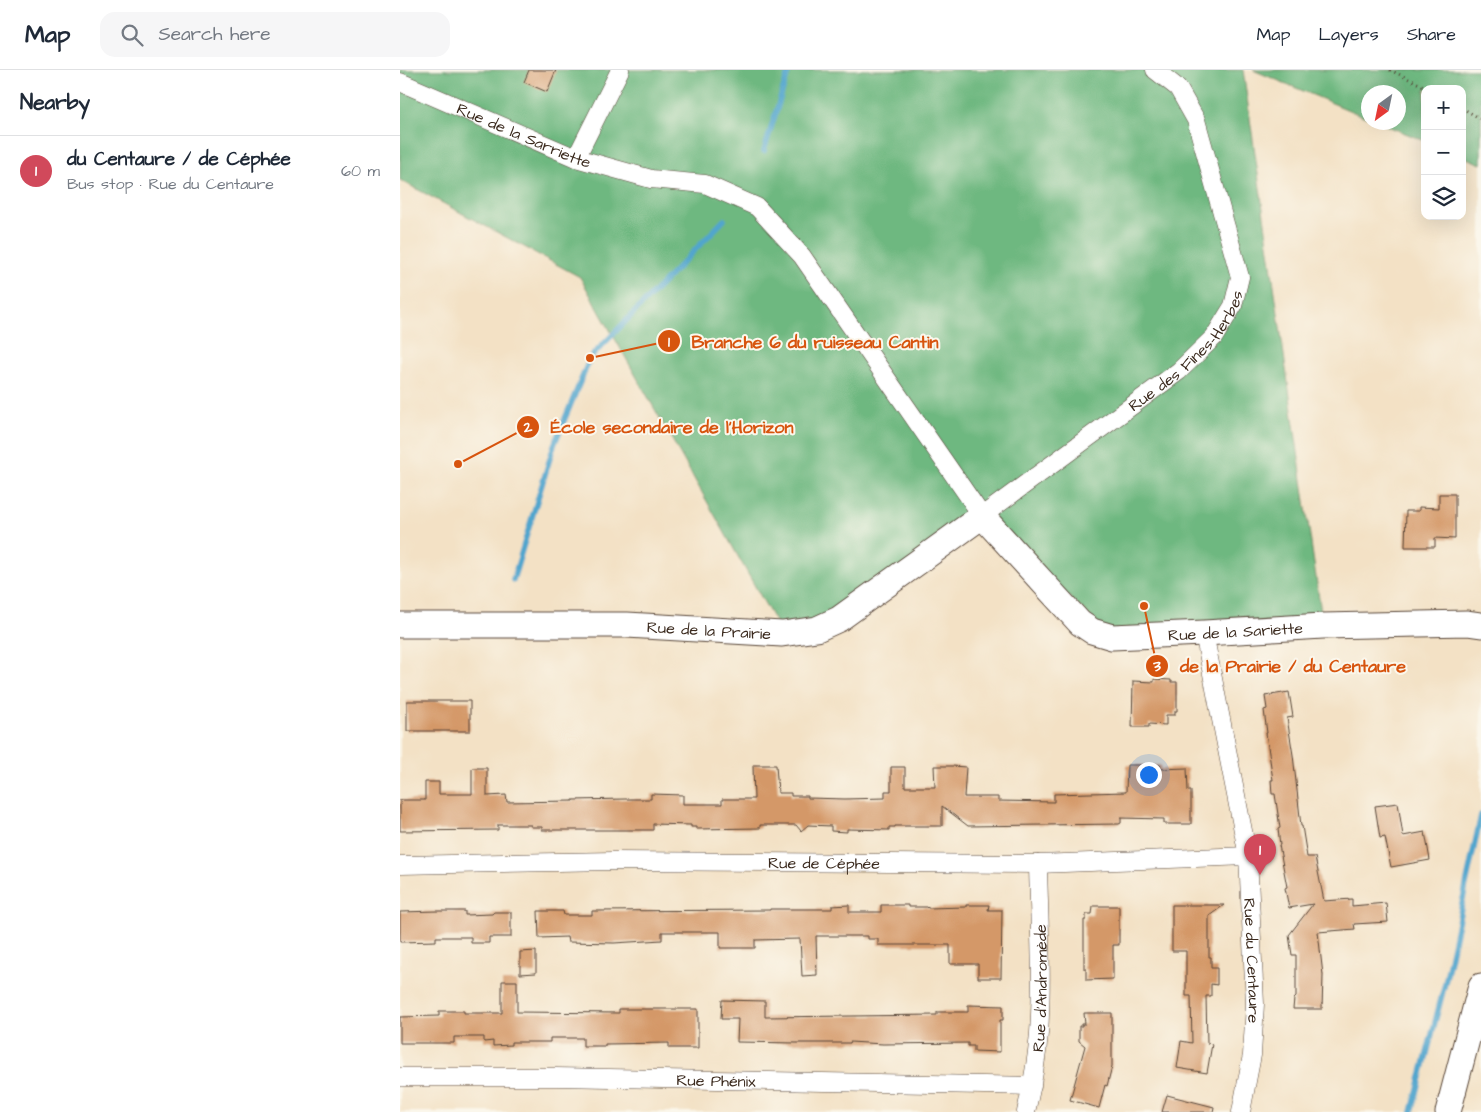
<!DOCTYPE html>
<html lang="en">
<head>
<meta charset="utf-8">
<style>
	body { margin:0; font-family:"Architects Daughter",sans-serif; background:#f6f6f7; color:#1f2937 }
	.controls { position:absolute; right:15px; top:15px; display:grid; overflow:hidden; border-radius:10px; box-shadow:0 5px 20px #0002 }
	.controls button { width:45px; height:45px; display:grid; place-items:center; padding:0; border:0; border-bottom:1px solid #e0e1e3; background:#fff; color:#1f2937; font:25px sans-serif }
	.compass { position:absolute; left:961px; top:15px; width:45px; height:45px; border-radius:50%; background:#fff; box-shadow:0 5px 20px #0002; rotate:213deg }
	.you { position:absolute; left:748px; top:704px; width:18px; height:18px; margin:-12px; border:4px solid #fff; border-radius:50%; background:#1a73e8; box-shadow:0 0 0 8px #1a73e833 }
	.badge { display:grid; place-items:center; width:32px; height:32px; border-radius:50%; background:#d1495b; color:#fff; font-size:16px; font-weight:700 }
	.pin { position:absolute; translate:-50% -41px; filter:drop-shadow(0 1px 2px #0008) }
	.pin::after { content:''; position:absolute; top:26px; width:18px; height:15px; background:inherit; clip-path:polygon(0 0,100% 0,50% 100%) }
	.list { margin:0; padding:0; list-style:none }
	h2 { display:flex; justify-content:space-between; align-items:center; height:65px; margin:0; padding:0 20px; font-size:21px }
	h2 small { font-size:16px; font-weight:400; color:#747a83 }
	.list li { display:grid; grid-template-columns:32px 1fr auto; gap:15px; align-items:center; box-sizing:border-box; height:70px; padding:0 20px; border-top:1px solid #e0e1e3 }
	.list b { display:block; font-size:19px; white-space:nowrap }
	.list p { margin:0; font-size:16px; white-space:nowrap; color:#747a83 }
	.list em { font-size:16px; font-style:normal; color:#747a83 }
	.icon { flex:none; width:28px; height:28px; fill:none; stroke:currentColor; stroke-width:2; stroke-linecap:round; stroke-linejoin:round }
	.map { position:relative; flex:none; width:1081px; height:1042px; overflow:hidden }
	header { display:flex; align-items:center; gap:30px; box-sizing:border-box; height:70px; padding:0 25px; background:#fff; border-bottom:1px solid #e0e1e3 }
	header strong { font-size:24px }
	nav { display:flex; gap:28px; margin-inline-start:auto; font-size:18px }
	.search { width:350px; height:45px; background:#f6f6f7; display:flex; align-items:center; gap:12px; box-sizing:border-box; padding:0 18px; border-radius:15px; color:#747a83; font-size:19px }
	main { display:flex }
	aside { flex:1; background:#fff }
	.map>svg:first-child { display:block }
</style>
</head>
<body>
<header>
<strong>Map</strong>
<div class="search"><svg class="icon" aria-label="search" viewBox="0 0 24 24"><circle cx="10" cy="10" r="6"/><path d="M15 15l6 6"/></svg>Search here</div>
<nav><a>Map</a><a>Layers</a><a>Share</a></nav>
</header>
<main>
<aside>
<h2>Nearby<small></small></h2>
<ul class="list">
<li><span class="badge">1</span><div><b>du Centaure / de Céphée</b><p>Bus stop · Rue du Centaure</p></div><em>60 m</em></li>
</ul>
</aside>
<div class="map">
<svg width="1081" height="1042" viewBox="0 0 1081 1042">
	<rect width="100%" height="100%" fill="#fbf7ec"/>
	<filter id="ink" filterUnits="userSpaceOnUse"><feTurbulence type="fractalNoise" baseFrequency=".02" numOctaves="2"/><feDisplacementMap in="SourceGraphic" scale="10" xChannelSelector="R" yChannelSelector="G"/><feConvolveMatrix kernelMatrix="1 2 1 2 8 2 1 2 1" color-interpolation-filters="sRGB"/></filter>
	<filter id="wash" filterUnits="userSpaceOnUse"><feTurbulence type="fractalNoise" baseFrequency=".0096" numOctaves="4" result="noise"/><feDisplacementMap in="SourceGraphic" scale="20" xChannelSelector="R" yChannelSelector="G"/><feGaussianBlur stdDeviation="1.12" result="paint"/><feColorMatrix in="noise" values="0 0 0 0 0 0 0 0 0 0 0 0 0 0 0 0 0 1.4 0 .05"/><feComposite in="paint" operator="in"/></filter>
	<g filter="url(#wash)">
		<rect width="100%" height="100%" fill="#f3e1c5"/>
		<path fill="#6eb880" stroke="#54714f" d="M 0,0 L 843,0 L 923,556 L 712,567 L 582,446 L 439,549 L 382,564 L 180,207 L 0,110 Z
			M 853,0 L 1081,0 L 1081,94 L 1062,86 L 1062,19 L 1025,19 L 1025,71 L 980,53 L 998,52 L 998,22 L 968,22 L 968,48 Z"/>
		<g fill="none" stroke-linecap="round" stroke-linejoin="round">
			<path stroke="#51a5cd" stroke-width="5.5" d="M 364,81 L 389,0
				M 113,510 L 154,375 L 190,288 L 324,150
				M 1012,1042 L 1045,913 L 1081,745"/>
		</g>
		<g id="blocks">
			<path fill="#d49868" d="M 129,0 L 156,0 L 147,22 L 124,12 Z
				M 1039,424 L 1055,424 L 1055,469 L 1035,468 L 1035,477 L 1005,477 L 1006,441 L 1019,441 L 1019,437 L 1039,438 Z
				M 754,609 L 771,610 L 771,612 L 777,612 L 777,641 L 775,641 L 775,645 L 766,645 L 766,655 L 749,654 L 749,657 L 732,657 L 733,611 L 754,612 Z
				M 889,622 L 893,647 L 887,648 L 893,685 L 901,756 L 902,756 L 907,787 L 915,787 L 924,831 L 952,829 L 952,836 L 986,833 L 988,852 L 954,854 L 955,859 L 918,862 L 923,905 L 922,939 L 893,939 L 894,929 L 896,927 L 896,885 L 892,885 L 889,865 L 913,834 L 889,838 L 885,818 L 887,817 L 879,775 L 880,775 L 878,759 L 880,758 L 875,724 L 872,724 L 871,710 L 873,710 L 866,663 L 867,663 L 864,640 L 867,639 L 865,626 Z
				M 7,631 L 70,631 L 70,661 L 7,661 Z
				M 353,695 L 376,695 L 378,723 L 391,723 L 391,726 L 408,726 L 408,728 L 445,729 L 485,728 L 485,721 L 491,721 L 491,697 L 505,697 L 505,717 L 535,717 L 534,696 L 552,696 L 566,697 L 564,727 L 598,727 L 598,731 L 654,732 L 654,724 L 726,722 L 727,695 L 760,695 L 761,699 L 787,698 L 788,721 L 791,721 L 791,754 L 764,754 L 764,749 L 721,748 L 721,753 L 719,754 L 568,756 L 542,736 L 542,756 L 495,756 L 495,757 L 489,757 L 489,760 L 447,759 L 447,762 L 431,761 L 431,756 L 408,755 L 401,761 L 396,755 L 360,755 L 360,758 L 296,759 L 296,757 L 291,757 L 291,755 L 253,754 L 253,760 L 142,760 L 142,757 L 131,757 L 131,755 L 98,755 L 98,760 L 0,761 L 0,730 L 25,730 L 25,712 L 39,712 L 39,724 L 72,724 L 72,698 L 87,698 L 87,726 L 106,725 L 107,732 L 173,731 L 173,730 L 225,729 L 251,729 L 251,724 L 283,725 L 283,734 L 322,734 L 322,729 L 354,729 Z
				M 998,733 L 1003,766 L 1025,762 L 1030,790 L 991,797 L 985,767 L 980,768 L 975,736 Z
				M 449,835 L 449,842 L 481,842 L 481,835 L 508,835 L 508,837 L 527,837 L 528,838 L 566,837 L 566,835 L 589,835 L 588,840 L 602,840 L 601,908 L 578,908 L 578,894 L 550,894 L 550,875 L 478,875 L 478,869 L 468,869 L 468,866 L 416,866 L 417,905 L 402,906 L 400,869 L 355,870 L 355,878 L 320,878 L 320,862 L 262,862 L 262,870 L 214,873 L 168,872 L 167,867 L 139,868 L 138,841 L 163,841 L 164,845 L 192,845 L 192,841 L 370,840 L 370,839 L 432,839 L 432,836 Z
				M 772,835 L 824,835 L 809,846 L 809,887 L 811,887 L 811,898 L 817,898 L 817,915 L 811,914 L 811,926 L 806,926 L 807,973 L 812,974 L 807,1003 L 777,998 L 781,971 L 792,973 L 791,926 L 786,926 L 786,881 L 772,881 Z
				M 693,836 L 719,836 L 719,875 L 713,875 L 713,909 L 686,910 L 686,899 L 684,899 L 684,850 L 686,850 L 686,844 L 692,844 Z
				M 38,841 L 65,841 L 65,845 L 92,844 L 94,842 L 111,842 L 111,867 L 89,867 L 89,873 L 71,873 L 71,867 L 36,867 L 36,871 L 0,872 L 0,842 Z
				M 136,881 L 136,903 L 120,904 L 120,882 Z
				M 102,911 L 117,911 L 117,942 L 219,943 L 219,939 L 298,939 L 298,978 L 269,978 L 269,973 L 205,974 L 205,976 L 183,976 L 183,968 L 150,968 L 150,972 L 111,972 L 111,975 L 93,976 L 93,971 L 84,972 L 84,967 L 54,967 L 54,973 L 0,973 L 0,947 L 39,946 L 39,941 L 64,941 L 64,943 L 102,943 Z
				M 322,930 L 365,931 L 365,947 L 537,945 L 537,942 L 568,942 L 568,935 L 603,936 L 603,950 L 600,950 L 600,982 L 574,981 L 574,976 L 568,976 L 568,973 L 483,974 L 450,972 L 450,973 L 396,973 L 337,972 L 338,949 L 321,949 Z
				M 684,943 L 712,943 L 712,996 L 707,1016 L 705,1015 L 699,1038 L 670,1030 L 685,976 L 679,971 L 679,956 L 682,956 L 682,954 L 685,954 Z
				M 767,1025 L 814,1037 L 813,1042 L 762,1042 Z"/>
		</g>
	</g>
	<g filter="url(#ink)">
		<use href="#blocks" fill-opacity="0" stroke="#574537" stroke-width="1"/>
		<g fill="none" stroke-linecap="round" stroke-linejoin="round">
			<defs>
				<g id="street">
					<path id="s1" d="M 0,12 L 176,88 L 251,109 L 305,114 L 357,137 L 402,186 L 582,446 L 779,301 L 814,267 L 833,236 L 840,207 L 796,50 L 778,18 L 755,0"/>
					<path d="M 176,88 L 220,0"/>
					<path id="s2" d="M 804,563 L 848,786 L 855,934 L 852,985 L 841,1042"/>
					<path id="s3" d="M 0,795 L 213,791 L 638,794 L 848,786"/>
					<path id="s4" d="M 0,1007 L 156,1007 L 632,1016"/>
					<path id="s5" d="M 626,1042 C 632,1016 637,989 639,963 C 643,906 639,850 638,794"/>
				</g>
				<g id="secondary">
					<path id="s6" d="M 0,555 L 227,555 L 382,564 L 417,559 L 439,549 L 582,446 L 680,553 L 692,561 L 712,567 L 804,563 L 923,556 L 1067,553 L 1081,555"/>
					<path d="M 1048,1042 L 1081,916"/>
				</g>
			</defs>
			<use href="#street" stroke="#574537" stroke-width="19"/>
			<use href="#secondary" stroke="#574537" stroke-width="27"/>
			<path stroke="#574537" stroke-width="3" stroke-dasharray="1 4" stroke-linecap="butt" d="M 990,0 L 1030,19
				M 1062,38 L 1081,49"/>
			<use href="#street" stroke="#fff" stroke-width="18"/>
			<use href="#secondary" stroke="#fff" stroke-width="25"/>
		</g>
	</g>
	<g text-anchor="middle" stroke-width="4" stroke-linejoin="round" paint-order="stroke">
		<g font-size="16" fill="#3b2a1e" stroke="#fbf7ec">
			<text dy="6" stroke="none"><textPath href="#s1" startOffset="135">Rue de la Sarriette</textPath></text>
			<text dy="6" stroke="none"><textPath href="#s1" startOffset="1028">Rue des Fines-Herbes</textPath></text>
			<text dy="6" stroke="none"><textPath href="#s6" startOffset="309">Rue de la Prairie</textPath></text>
			<text dy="6" stroke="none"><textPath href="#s6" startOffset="922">Rue de la Sariette</textPath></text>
			<text dy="6" stroke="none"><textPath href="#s3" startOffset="424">Rue de Céphée</textPath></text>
			<text dy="6" stroke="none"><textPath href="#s2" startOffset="332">Rue du Centaure</textPath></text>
			<text dy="6" stroke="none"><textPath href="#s5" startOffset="125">Rue d'Andromède</textPath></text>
			<text dy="6" stroke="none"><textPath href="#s4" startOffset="316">Rue Phénix</textPath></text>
		</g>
	</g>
	<path fill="none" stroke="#d7540e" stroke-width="2" d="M190 288L269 271M58 394L128 357M744 536L757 596"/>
	<g fill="#d7540e" stroke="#fbf7ec" stroke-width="2">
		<circle cx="190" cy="288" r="5"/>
		<circle cx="58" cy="394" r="5"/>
		<circle cx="744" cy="536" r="5"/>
		<circle cx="269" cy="271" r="12"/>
		<circle cx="128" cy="357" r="12"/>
		<circle cx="757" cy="596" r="12"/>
	</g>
	<g font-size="15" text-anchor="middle" font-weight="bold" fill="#fff">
		<text x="269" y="277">1</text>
		<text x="128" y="362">2</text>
		<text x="757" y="601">3</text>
	</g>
	<g font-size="18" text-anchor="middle" font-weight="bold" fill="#d7540e" stroke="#fbf7ec" stroke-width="4" stroke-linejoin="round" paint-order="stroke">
		<text x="415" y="278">Branche 6 du ruisseau Cantin</text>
		<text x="272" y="363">École secondaire de l'Horizon</text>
		<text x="893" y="602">de la Prairie / du Centaure</text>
	</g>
</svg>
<div class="controls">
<button>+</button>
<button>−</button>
<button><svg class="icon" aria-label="layers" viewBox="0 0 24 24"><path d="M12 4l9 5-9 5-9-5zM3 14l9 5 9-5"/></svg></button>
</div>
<svg class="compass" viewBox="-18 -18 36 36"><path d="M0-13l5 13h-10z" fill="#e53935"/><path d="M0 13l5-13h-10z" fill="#747a83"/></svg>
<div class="you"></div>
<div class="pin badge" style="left:860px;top:805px">1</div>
</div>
</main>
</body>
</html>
